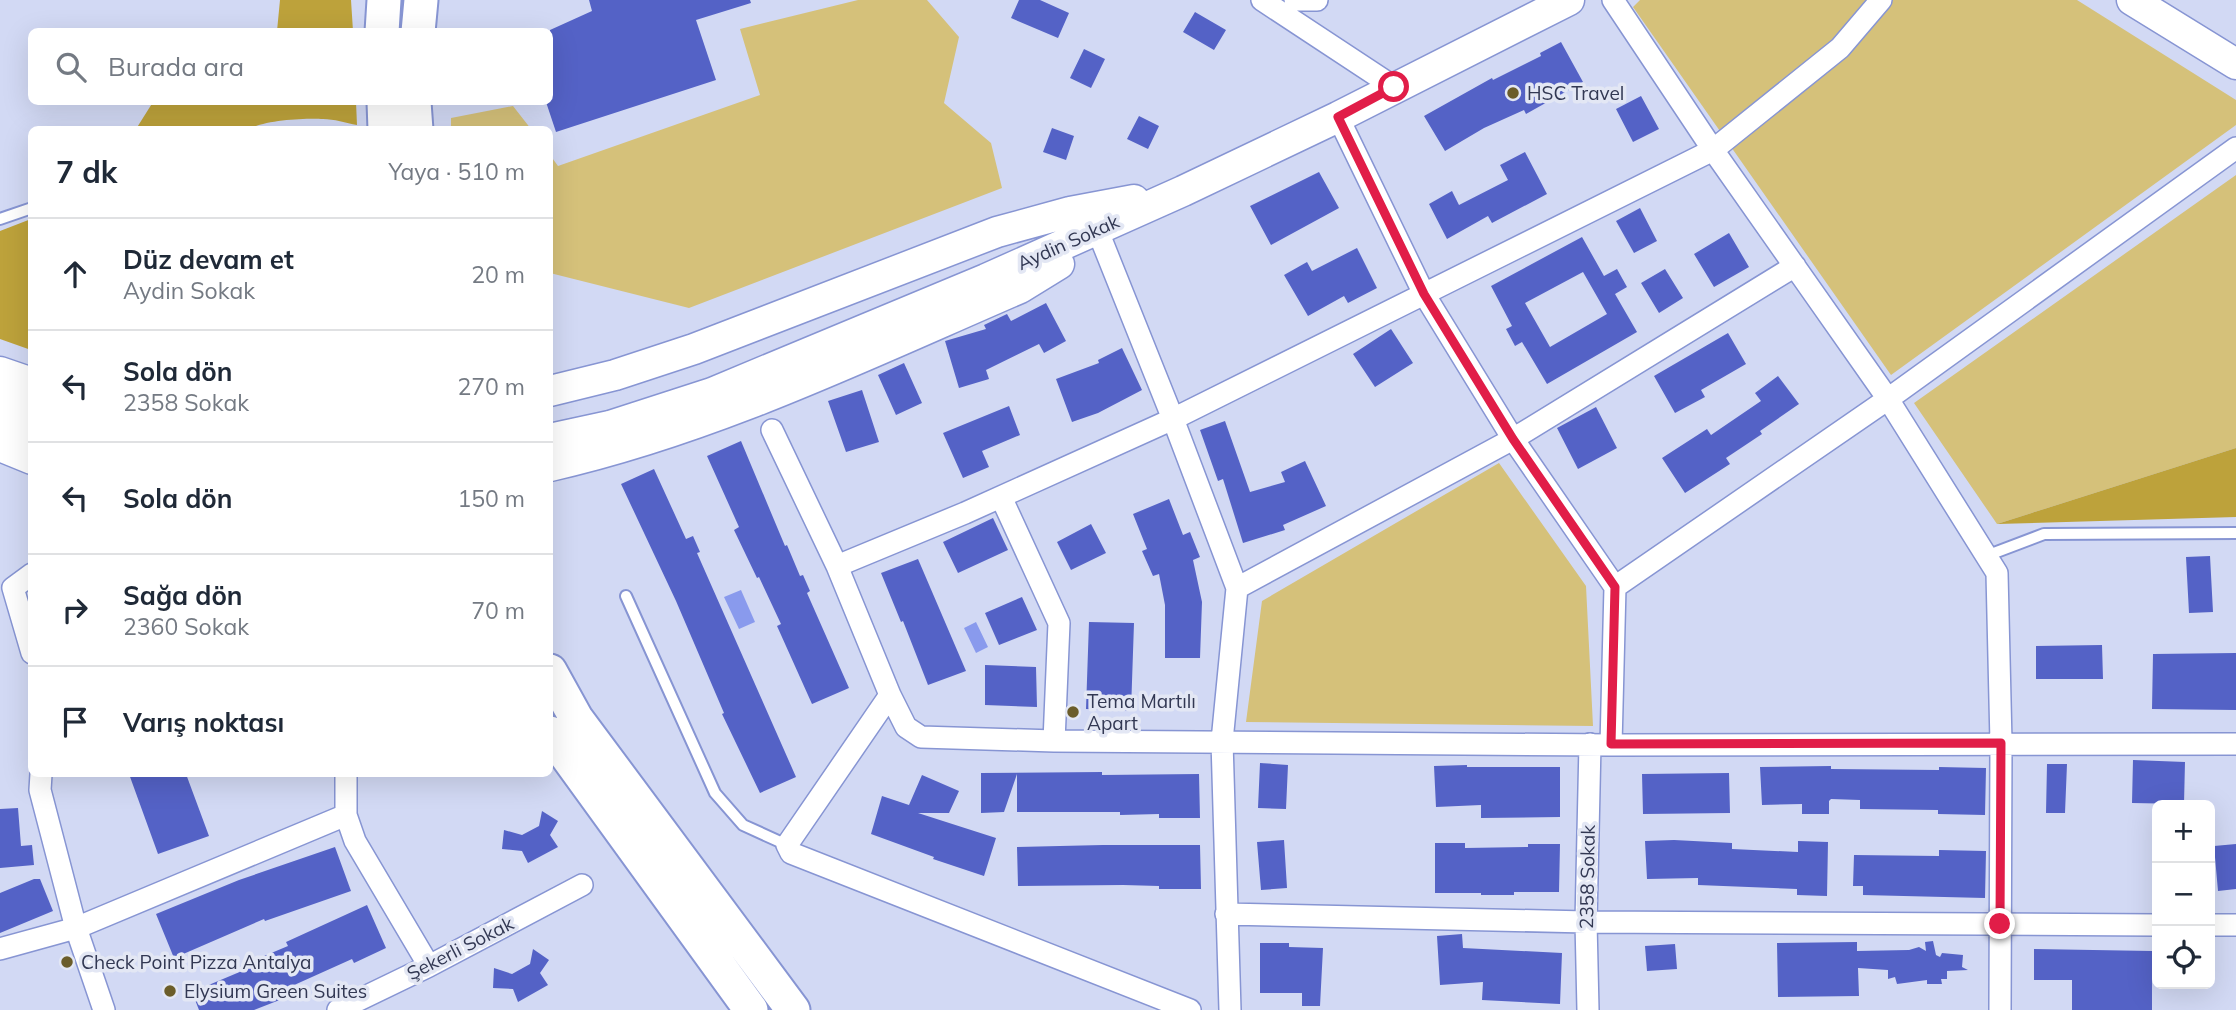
<!DOCTYPE html>
<html lang="tr">
<head>
<meta charset="utf-8">
<style>
	body { margin:0; font-family:Mulish,sans-serif; background:#f2f2f3; color:#1f2937 }
	.controls { position:absolute; right:21px; bottom:21px; display:grid; overflow:hidden; border-radius:10px; box-shadow:0 7px 28px #0002 }
	.controls button { width:63px; height:63px; display:grid; place-items:center; padding:0; border:0; border-bottom:2px solid #e0e1e3; background:#fff; color:#1f2937; font:35px sans-serif }
	.stop { position:absolute; width:21px; height:21px; margin:-16px; border:5px solid #e11d48; border-radius:50%; background:#fff }
	.stop.end { background:#e11d48; border-color:#fff; box-shadow:0 2px 7px #0008 }
	.list { margin:0; padding:0; list-style:none }
	h2 { display:flex; justify-content:space-between; align-items:center; height:91px; margin:0; padding:0 28px; font-size:30px }
	h2 small { font-size:23px; font-weight:400; color:#747a83 }
	.list li { display:grid; grid-template-columns:46px 1fr auto; gap:21px; align-items:center; box-sizing:border-box; height:112px; padding:0 28px; border-top:2px solid #e0e1e3 }
	.list b { display:block; font-size:26px; white-space:nowrap }
	.list p { margin:0; font-size:23px; white-space:nowrap; color:#747a83 }
	.list em { font-size:23px; font-style:normal; color:#747a83 }
	.icon { flex:none; width:38px; height:38px; fill:none; stroke:currentColor; stroke-width:2; stroke-linecap:round; stroke-linejoin:round }
	.map { position:relative; flex:none; width:2236px; height:1010px; overflow:hidden }
	.search { position:absolute; background:#fff; box-shadow:0 7px 28px #0002; left:28px; top:28px; width:525px; height:77px; display:flex; align-items:center; gap:18px; box-sizing:border-box; padding:0 24px; border-radius:10px; color:#747a83; font-size:26px }
	.panel { position:absolute; background:#fff; box-shadow:0 7px 28px #0002; left:28px; top:126px; width:525px; height:651px; border-radius:10px }
	.map>svg:first-child { display:block }
</style>
</head>
<body>
<div class="map">
<svg width="2236" height="1010" viewBox="0 0 2236 1010">
	<rect width="100%" height="100%" fill="#d2d9f4"/>
	<path fill="#d5c17a" d="M 858,0 L 927,0 L 959,37 L 944,103 L 991,143 L 1002,188 L 689,308 L 550,273 L 550,155 L 558,166 L 760,95 L 740,29 Z
		M 1640,0 L 2077,0 L 2236,100 L 2236,125 L 1891,375 L 1633,7 Z
		M 513,106 L 531,129 L 451,129 L 451,118 Z
		M 2236,175 L 2236,448 L 1997,524 L 1914,403 Z
		M 1499,463 L 1586,586 L 1593,726 L 1246,722 L 1262,601 Z"/>
	<path fill="#bda23b" d="M 280,0 L 351,0 L 353,31 L 277,31 Z
		M 153,102 L 356,102 L 357,125 C 346,123 334,119 323,119 C 306,118 264,120 250,129 L 136,129 Z
		M 31,219 L 31,350 L 0,339 L 0,231 Z
		M 2236,448 L 2236,517 L 1997,524 Z"/>
	<path fill="#899aed" d="M 741,590 L 755,622 L 739,629 L 724,597 Z
		M 976,622 L 988,647 L 976,653 L 964,628 Z"/>
	<path fill="#5462c6" fill-rule="evenodd" d="M 589,0 L 750,0 L 751,3 L 696,20 L 716,80 L 556,132 L 546,102 L 550,102 L 550,30 L 592,11 Z
		M 1019,0 L 1040,0 L 1069,13 L 1058,38 L 1011,18 Z
		M 1195,12 L 1226,30 L 1214,50 L 1183,32 Z
		M 1561,42 L 1583,82 L 1526,114 L 1524,110 L 1484,128 L 1445,151 L 1424,116 L 1492,78 L 1493,80 L 1541,56 L 1540,53 Z
		M 1084,49 L 1105,59 L 1091,88 L 1070,78 Z
		M 1641,96 L 1659,129 L 1633,142 L 1616,109 Z
		M 1139,116 L 1159,126 L 1148,149 L 1127,139 Z
		M 1052,128 L 1074,136 L 1066,160 L 1043,152 Z
		M 1525,152 L 1547,194 L 1492,223 L 1488,216 L 1447,239 L 1429,204 L 1452,191 L 1459,205 L 1508,180 L 1500,165 Z
		M 1319,172 L 1339,208 L 1271,245 L 1250,206 Z
		M 1640,208 L 1657,241 L 1634,253 L 1616,221 Z
		M 1729,233 L 1749,267 L 1714,287 L 1694,254 Z
		M 1582,237 L 1604,276 L 1617,269 L 1627,287 L 1615,294 L 1637,332 L 1547,384 L 1522,342 L 1515,346 L 1506,329 L 1512,326 L 1491,286 ZM 1583,272 L 1607,314 L 1550,347 L 1525,303 Z
		M 1357,248 L 1377,288 L 1348,303 L 1344,296 L 1308,316 L 1284,275 L 1307,262 L 1312,271 Z
		M 1665,269 L 1683,298 L 1659,313 L 1641,283 Z
		M 1046,303 L 1066,341 L 1044,353 L 1039,344 L 986,370 L 989,379 L 959,388 L 945,341 L 986,329 L 984,325 L 1007,314 L 1011,321 Z
		M 1391,329 L 1413,363 L 1375,387 L 1353,354 Z
		M 1728,333 L 1746,364 L 1701,390 L 1705,397 L 1675,413 L 1654,376 Z
		M 1122,348 L 1142,390 L 1098,413 L 1072,422 L 1056,379 L 1099,363 L 1098,360 Z
		M 904,363 L 922,403 L 896,415 L 878,375 Z
		M 1778,376 L 1799,404 L 1760,431 L 1762,434 L 1726,458 L 1730,464 L 1685,493 L 1662,458 L 1707,429 L 1711,435 L 1761,401 L 1755,393 Z
		M 862,390 L 879,442 L 846,452 L 828,401 Z
		M 1009,406 L 1020,435 L 982,451 L 989,467 L 963,478 L 943,433 Z
		M 1596,407 L 1617,448 L 1578,469 L 1557,428 Z
		M 1225,421 L 1250,492 L 1285,482 L 1281,472 L 1305,461 L 1326,506 L 1283,525 L 1285,530 L 1243,543 L 1223,479 L 1218,481 L 1200,430 Z
		M 741,441 L 785,546 L 787,545 L 800,576 L 803,575 L 810,591 L 807,593 L 849,688 L 812,704 L 777,626 L 781,624 L 759,577 L 757,578 L 734,530 L 739,527 L 707,456 Z
		M 654,469 L 686,539 L 693,536 L 700,552 L 697,553 L 796,777 L 760,793 L 722,714 L 724,713 L 676,601 L 621,484 Z
		M 1169,499 L 1183,535 L 1190,532 L 1200,557 L 1193,560 L 1202,602 L 1200,658 L 1165,658 L 1165,605 L 1159,574 L 1153,576 L 1142,551 L 1147,549 L 1133,514 Z
		M 993,518 L 1008,550 L 958,573 L 943,542 Z
		M 1091,524 L 1106,553 L 1071,570 L 1057,542 Z
		M 2210,556 L 2213,612 L 2189,613 L 2186,557 Z
		M 918,559 L 966,671 L 928,685 L 903,621 L 901,622 L 881,573 Z
		M 1022,597 L 1037,630 L 999,645 L 985,613 Z
		M 1089,622 L 1134,623 L 1131,711 L 1086,709 Z
		M 2102,645 L 2103,679 L 2036,679 L 2036,646 Z
		M 2236,653 L 2236,710 L 2152,709 L 2153,654 Z
		M 985,665 L 1036,667 L 1037,707 L 985,705 Z
		M 2133,760 L 2185,762 L 2184,804 L 2132,803 Z
		M 1260,763 L 1288,765 L 1286,809 L 1258,808 Z
		M 2047,764 L 2067,764 L 2065,813 L 2046,813 Z
		M 1467,765 L 1467,767 L 1560,767 L 1560,817 L 1481,818 L 1481,805 L 1436,807 L 1434,766 Z
		M 1831,766 L 1831,769 L 1939,770 L 1939,767 L 1986,768 L 1985,815 L 1938,814 L 1938,810 L 1860,809 L 1860,800 L 1831,799 L 1829,801 L 1829,814 L 1802,814 L 1802,804 L 1762,805 L 1760,767 Z
		M 1102,772 L 1102,775 L 1199,774 L 1200,818 L 1159,818 L 1159,814 L 1120,815 L 1120,812 L 1017,812 L 1017,774 L 1004,812 L 981,813 L 981,773 Z
		M 1729,773 L 1730,813 L 1643,814 L 1642,774 Z
		M 129,774 L 186,774 L 209,836 L 158,854 Z
		M 922,775 L 959,791 L 949,813 L 918,813 L 996,838 L 984,876 L 933,859 L 934,857 L 871,834 L 882,796 L 909,805 Z
		M 18,808 L 21,846 L 32,845 L 34,865 L 0,868 L 0,809 Z
		M 542,811 L 558,821 L 550,835 L 558,847 L 528,863 L 522,851 L 502,849 L 504,830 L 522,835 L 539,826 Z
		M 1284,840 L 1287,888 L 1261,890 L 1257,842 Z
		M 1674,840 L 1732,843 L 1732,849 L 1798,852 L 1798,841 L 1828,842 L 1827,896 L 1797,895 L 1797,889 L 1698,885 L 1698,878 L 1647,879 L 1645,841 Z
		M 1435,843 L 1465,843 L 1465,848 L 1528,847 L 1528,844 L 1560,844 L 1559,892 L 1514,892 L 1514,895 L 1481,895 L 1481,893 L 1435,893 Z
		M 2236,844 L 2236,889 L 2218,891 L 2214,846 Z
		M 1103,845 L 1200,845 L 1201,889 L 1159,889 L 1159,886 L 1123,885 L 1018,886 L 1017,847 Z
		M 335,847 L 351,891 L 265,921 L 264,919 L 174,958 L 156,914 L 239,880 Z
		M 1939,850 L 1986,851 L 1985,898 L 1863,895 L 1863,886 L 1853,886 L 1854,855 L 1939,856 Z
		M 34,879 L 40,879 L 53,911 L 0,933 L 0,893 Z
		M 367,905 L 386,948 L 354,963 L 352,959 L 292,986 L 295,994 L 254,1010 L 199,1010 L 192,992 L 242,971 L 240,966 L 288,946 L 286,942 Z
		M 1462,934 L 1463,948 L 1562,953 L 1560,1004 L 1482,1000 L 1483,982 L 1440,985 L 1437,936 Z
		M 1933,941 L 1936,955 L 1940,957 L 1942,953 L 1963,955 L 1962,967 L 1968,970 L 1947,971 L 1947,979 L 1941,979 L 1942,984 L 1927,984 L 1927,980 L 1897,984 L 1895,977 L 1888,979 L 1888,970 L 1858,968 L 1859,996 L 1778,997 L 1777,943 L 1857,942 L 1857,951 L 1909,950 L 1919,947 L 1926,951 L 1925,942 Z
		M 1260,943 L 1289,943 L 1289,947 L 1323,948 L 1320,1006 L 1302,1006 L 1302,993 L 1260,993 Z
		M 1675,944 L 1677,969 L 1647,971 L 1645,946 Z
		M 533,949 L 549,960 L 540,973 L 548,985 L 518,1002 L 513,989 L 493,988 L 494,968 L 512,974 L 530,964 Z
		M 2034,949 L 2152,951 L 2152,1010 L 2072,1010 L 2072,980 L 2034,980 Z"/>
	<g fill="none" stroke-linecap="round" stroke-linejoin="round">
		<defs>
			<path id="lane" d="M 0,219 L 32,208
				M 1986,556 L 2044,534 L 2236,533
				M 626,596 L 715,793 L 743,825 L 787,845"/>
			<path id="street" d="M 1262,0 L 1394,87
				M 1295,0 L 1317,0
				M 1613,0 L 1713,150 L 1888,399 L 1997,573 L 2001,743 L 2000,1010
				M 1338,117 L 1424,294 L 1513,439 L 1615,587 L 1611,745
				M 1101,239 L 1173,419 L 1237,588 L 1222,741 L 1230,1010
				M 772,430 L 837,566 L 890,695 L 906,727 L 921,737 L 1054,741 L 1611,745 L 2236,744
				M 1001,497 L 1059,623 L 1054,741
				M 837,566 L 965,513 L 1173,419 L 1713,150 L 1840,48 L 1881,0
				M 32,574 L 13,588 L 32,653
				M 1615,587 L 1888,399 L 2236,148
				M 1237,588 L 1513,439 L 1795,266
				M 890,695 L 787,845 L 791,853 L 1190,1010
				M 41,774 L 40,790 L 76,928 L 104,1010
				M 346,774 L 346,815 L 355,841 L 429,966
				M 1226,914 L 1586,922 L 2157,925
				M 2210,925 L 2236,925
				M 0,949 L 76,928 L 346,815
				M 338,1010 L 429,966 L 582,885
				M 1588,1010 L 1586,922 L 1590,744"/>
			<path id="secondary" d="M 2132,0 L 2236,64
				M 0,372 L 32,383
				M 550,391 L 615,375 L 694,349 L 997,232 L 1070,212 L 1134,200
				M 0,401 L 32,411
				M 0,423 L 32,435
				M 550,439 L 610,426 L 712,393 L 986,279 L 1183,191 L 1338,117 L 1569,0
				M 0,446 L 32,459
				M 550,466 C 713,429 867,354 1020,288 L 1059,264"/>
			<path id="primary" d="M 382,32 L 384,0
				M 418,32 L 421,0
				M 384,102 L 385,130
				M 414,102 L 416,130
				M 550,671 L 576,718 L 793,1010
				M 550,733 L 751,1010"/>
		</defs>
		<use href="#lane" stroke="#8795d3" stroke-width="14"/>
		<use href="#street" stroke="#8795d3" stroke-width="24"/>
		<use href="#secondary" stroke="#8795d3" stroke-width="33"/>
		<use href="#primary" stroke="#8795d3" stroke-width="37"/>
		<use href="#lane" stroke="#fff" stroke-width="10"/>
		<use href="#street" stroke="#fff" stroke-width="21"/>
		<use href="#secondary" stroke="#fff" stroke-width="30"/>
		<use href="#primary" stroke="#fff" stroke-width="33"/>
	</g>
	<g fill="none" stroke-linecap="round" stroke-linejoin="round">
		<path stroke="#e11d48" stroke-width="9" d="M 1394,87 L 1338,117 L 1424,294 L 1513,439 L 1615,587 L 1611,744 L 2001,743 L 2000,924"/>
	</g>
	<g fill="#6b5d2a" stroke="#e3e7f4" stroke-width="2.5">
		<circle cx="1513" cy="93" r="7"/>
		<circle cx="1073" cy="712" r="7"/>
		<circle cx="67" cy="962" r="7"/>
		<circle cx="170" cy="991" r="7"/>
	</g>
	<g text-anchor="middle" stroke-width="7" stroke-linejoin="round" paint-order="stroke">
		<g font-size="19" fill="#323853" stroke="#e3e7f4" text-anchor="start">
			<text x="1527" y="100">HSC Travel</text>
			<text x="1087" y="708">Tema Martılı<tspan x="1087" dy="22">Apart</tspan></text>
			<text x="81" y="969">Check Point Pizza Antalya</text>
			<text x="184" y="998">Elysium Green Suites</text>
		</g>
		<g font-size="19" fill="#323853" stroke="#e3e7f4">
			<text transform="translate(1068 242) rotate(-24)" y="7">Aydin Sokak</text>
			<text transform="translate(1587 877) rotate(-89)" y="7">2358 Sokak</text>
			<text transform="translate(460 948) rotate(-27)" y="7">Şekerli Sokak</text>
		</g>
	</g>
</svg>
<div class="controls">
<button>+</button>
<button>−</button>
<button><svg class="icon" aria-label="locate" viewBox="0 0 24 24"><circle cx="12" cy="12" r="6"/><path d="M12 2v4M12 18v4M2 12h4M18 12h4"/></svg></button>
</div>
<div class="stop" style="left:1394px;top:87px"></div>
<div class="stop end" style="left:2000px;top:924px"></div>
<div class="search"><svg class="icon" aria-label="search" viewBox="0 0 24 24"><circle cx="10" cy="10" r="6"/><path d="M15 15l6 6"/></svg>Burada ara</div>
<section class="panel">
<h2>7 dk<small>Yaya · 510 m</small></h2>
<ul class="list">
<li><svg class="icon" aria-label="ahead" viewBox="0 0 24 24"><path d="M12 20V5M6 11l6-6 6 6"/></svg><div><b>Düz devam et</b><p>Aydin Sokak</p></div><em>20 m</em></li>
<li><svg class="icon" aria-label="left" viewBox="0 0 24 24"><path d="M17 20v-9H6M10 6l-5 5 5 5"/></svg><div><b>Sola dön</b><p>2358 Sokak</p></div><em>270 m</em></li>
<li><svg class="icon" aria-label="left" viewBox="0 0 24 24"><path d="M17 20v-9H6M10 6l-5 5 5 5"/></svg><div><b>Sola dön</b></div><em>150 m</em></li>
<li><svg class="icon" aria-label="right" viewBox="0 0 24 24"><path d="M7 20v-9h11M14 6l5 5-5 5"/></svg><div><b>Sağa dön</b><p>2360 Sokak</p></div><em>70 m</em></li>
<li><svg class="icon" aria-label="arrive" viewBox="0 0 24 24"><path d="M6 21V4h12l-3 4 3 4H6"/></svg><div><b>Varış noktası</b></div></li>
</ul>
</section>
</div>
</body>
</html>
